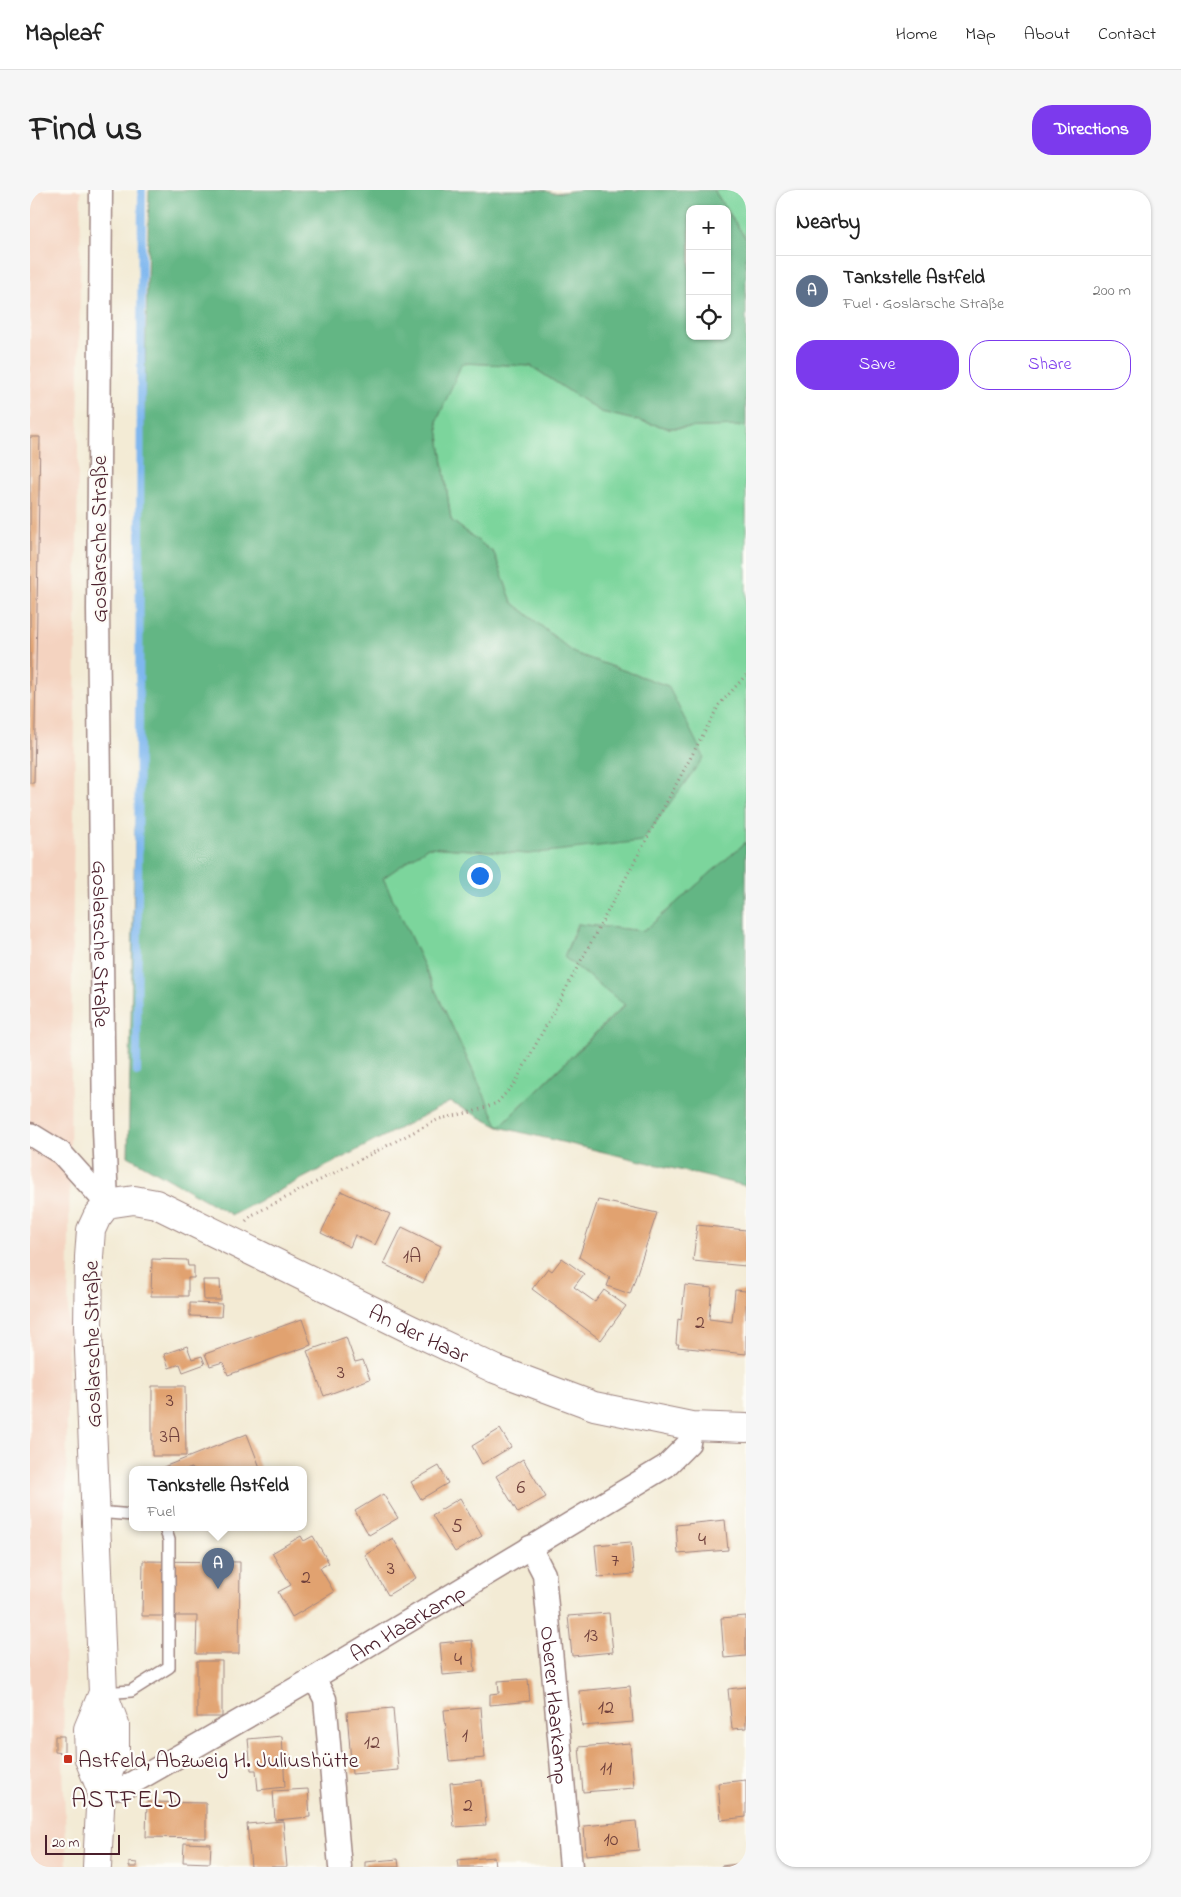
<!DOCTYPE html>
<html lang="en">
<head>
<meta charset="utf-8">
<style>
	body { margin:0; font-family:"Indie Flower",sans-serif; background:#f6f6f6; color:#222 }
	.controls { position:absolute; right:15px; top:15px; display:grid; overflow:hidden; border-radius:10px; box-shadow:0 1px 4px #0004 }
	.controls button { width:45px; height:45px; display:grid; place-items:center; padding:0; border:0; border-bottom:1px solid #e0e0e0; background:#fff; color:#222; font:25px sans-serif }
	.scale { position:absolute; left:15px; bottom:12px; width:75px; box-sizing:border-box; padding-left:5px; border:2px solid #4a1f2b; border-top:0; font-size:14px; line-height:18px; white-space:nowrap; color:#4a1f2b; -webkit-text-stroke:4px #fdfcf7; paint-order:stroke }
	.you { position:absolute; left:449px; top:685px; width:18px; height:18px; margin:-12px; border:4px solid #fff; border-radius:50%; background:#1a73e8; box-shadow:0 0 0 8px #1a73e833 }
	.badge { display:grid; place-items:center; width:32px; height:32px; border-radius:50%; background:#7c3aed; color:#fff; font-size:16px; font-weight:700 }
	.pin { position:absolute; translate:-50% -41px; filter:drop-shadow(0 1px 2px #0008) }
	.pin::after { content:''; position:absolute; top:26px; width:18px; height:15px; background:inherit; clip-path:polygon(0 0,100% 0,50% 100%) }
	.popup { position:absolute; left:99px; top:1276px; width:178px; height:65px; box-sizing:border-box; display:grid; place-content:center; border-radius:10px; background:#fff; filter:drop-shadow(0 1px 4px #0005); font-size:16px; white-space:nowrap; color:#767676 }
	.popup b { font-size:19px; color:#222 }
	.popup::after { content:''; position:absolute; left:50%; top:100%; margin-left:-10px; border:10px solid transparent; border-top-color:#fff }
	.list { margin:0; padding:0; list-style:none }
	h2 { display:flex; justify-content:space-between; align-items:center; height:65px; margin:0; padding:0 20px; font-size:21px }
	h2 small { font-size:16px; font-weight:400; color:#767676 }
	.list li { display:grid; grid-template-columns:32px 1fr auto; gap:15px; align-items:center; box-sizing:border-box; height:70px; padding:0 20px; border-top:1px solid #e0e0e0 }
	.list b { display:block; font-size:19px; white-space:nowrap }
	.list p { margin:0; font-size:16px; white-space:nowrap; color:#767676 }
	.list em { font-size:16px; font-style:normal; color:#767676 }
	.actions { display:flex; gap:10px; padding:15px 20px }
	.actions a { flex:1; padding:11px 0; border:1px solid #7c3aed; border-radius:20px; text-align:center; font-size:18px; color:#7c3aed }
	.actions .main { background:#7c3aed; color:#fff }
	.icon { flex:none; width:28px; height:28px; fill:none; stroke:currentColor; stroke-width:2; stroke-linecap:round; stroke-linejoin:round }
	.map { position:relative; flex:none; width:716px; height:1677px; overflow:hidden; border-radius:20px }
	header { display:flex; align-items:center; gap:30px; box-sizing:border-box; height:70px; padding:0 25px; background:#fff; border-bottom:1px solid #e0e0e0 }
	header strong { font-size:24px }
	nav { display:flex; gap:28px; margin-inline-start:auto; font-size:18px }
	.intro { display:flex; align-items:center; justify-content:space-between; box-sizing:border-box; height:120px; padding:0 30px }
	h1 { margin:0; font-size:35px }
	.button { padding:12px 22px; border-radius:20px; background:#7c3aed; color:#fff; font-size:18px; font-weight:700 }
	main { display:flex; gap:30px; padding:0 30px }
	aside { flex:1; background:#fff; border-radius:20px; box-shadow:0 1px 4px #0004 }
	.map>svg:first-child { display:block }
</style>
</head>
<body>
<header>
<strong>Mapleaf</strong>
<nav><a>Home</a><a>Map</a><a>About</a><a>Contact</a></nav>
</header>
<div class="intro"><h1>Find us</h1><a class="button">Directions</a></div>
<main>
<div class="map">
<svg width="716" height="1677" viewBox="0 0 716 1677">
	<rect width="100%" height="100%" fill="#fdfcf7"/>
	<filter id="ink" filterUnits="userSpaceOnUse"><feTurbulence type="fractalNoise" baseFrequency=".02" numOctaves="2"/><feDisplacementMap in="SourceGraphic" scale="10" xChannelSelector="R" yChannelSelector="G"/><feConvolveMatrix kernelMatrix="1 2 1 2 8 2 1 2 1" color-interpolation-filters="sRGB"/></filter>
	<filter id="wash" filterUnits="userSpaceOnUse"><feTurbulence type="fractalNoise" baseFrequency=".0096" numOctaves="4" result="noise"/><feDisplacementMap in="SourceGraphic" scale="20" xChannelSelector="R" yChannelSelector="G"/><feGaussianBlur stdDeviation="1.12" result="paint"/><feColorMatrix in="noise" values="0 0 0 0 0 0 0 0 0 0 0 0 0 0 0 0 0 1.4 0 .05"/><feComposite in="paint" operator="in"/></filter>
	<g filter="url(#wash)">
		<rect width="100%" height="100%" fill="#f3ebd5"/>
		<path fill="#f4d3c0" d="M 0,0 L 51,0 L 33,1575 L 37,1677 L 0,1677 Z"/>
		<path fill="#7bd59c" stroke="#627a64" d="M 684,0 L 716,0 L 716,49 Z
			M 431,173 L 501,176 L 571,222 L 639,238 L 716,236 L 716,652 L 614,741 L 547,734 L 534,767 L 595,814 L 469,937 L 353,688 L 398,657 L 499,664 L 638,496 L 544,463 L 482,412 L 464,363 L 421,330 L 407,231 Z"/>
		<path fill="#64b684" stroke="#576a58" d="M 119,0 L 513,0 L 524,3 L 549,0 L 684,0 L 696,19 L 660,19 L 660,146 L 697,146 L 697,20 L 716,49 L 716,236 L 639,238 L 571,222 L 501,176 L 432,173 L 407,231 L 421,330 L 464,363 L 482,412 L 544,463 L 638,496 L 674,567 L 612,651 L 499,664 L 398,657 L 353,688 L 469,937 L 595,815 L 534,767 L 548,734 L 614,741 L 716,652 L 716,996 L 469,937 L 420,912 L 202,1025 L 98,966 Z"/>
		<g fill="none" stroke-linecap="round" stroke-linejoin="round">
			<path stroke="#7fb7ef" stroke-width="8" d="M 107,882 L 112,0"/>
		</g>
		<g id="blocks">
			<path fill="#e1a270" d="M 0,247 L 10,247 L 4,593 L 0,593 Z
				M 311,1001 L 360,1024 L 345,1055 L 325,1045 L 320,1057 L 291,1043 Z
				M 568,1010 L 627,1023 L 600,1104 L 577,1096 L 580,1088 L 549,1067 Z
				M 667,1035 L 716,1040 L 716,1076 L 663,1071 Z
				M 372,1037 L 411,1056 L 393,1093 L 354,1074 Z
				M 532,1068 L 554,1084 L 544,1097 L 565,1112 L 574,1100 L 596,1116 L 571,1150 L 502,1099 L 518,1078 L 522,1081 Z
				M 122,1069 L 157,1070 L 158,1076 L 164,1076 L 164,1088 L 158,1088 L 158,1106 L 121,1106 Z
				M 173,1090 L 190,1090 L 191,1110 L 174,1110 Z
				M 655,1095 L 682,1098 L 679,1129 L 702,1132 L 705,1100 L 716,1101 L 716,1164 L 648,1157 L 649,1154 L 646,1154 L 648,1129 L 651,1130 Z
				M 160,1113 L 192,1114 L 191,1127 L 160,1126 Z
				M 272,1129 L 281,1155 L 198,1185 L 193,1172 L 180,1176 L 175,1164 Z
				M 316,1147 L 325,1172 L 333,1170 L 340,1189 L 294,1206 L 277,1161 Z
				M 157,1156 L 162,1169 L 172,1166 L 175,1174 L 153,1182 L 150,1174 L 139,1178 L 134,1164 Z
				M 122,1196 L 155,1196 L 156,1266 L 122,1266 Z
				M 470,1239 L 481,1257 L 452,1274 L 442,1256 Z
				M 217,1244 L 231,1280 L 163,1280 L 162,1278 L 156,1280 L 126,1280 Z
				M 493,1269 L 516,1307 L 488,1323 L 466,1286 Z
				M 409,1276 L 418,1293 L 391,1309 L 381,1292 Z
				M 353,1304 L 368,1328 L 339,1345 L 325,1321 Z
				M 430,1308 L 452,1346 L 425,1362 L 402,1325 Z
				M 695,1330 L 698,1360 L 648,1364 L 646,1335 Z
				M 271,1346 L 274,1351 L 283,1346 L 299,1373 L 290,1378 L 304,1402 L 262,1427 L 248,1402 L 261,1395 L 242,1363 Z
				M 363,1348 L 386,1388 L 358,1405 L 335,1365 Z
				M 601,1352 L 604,1384 L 568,1387 L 565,1355 Z
				M 113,1371 L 210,1372 L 209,1464 L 166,1464 L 167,1426 L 112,1426 Z
				M 579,1423 L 583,1462 L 542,1466 L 538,1426 Z
				M 716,1426 L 716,1466 L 694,1468 L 691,1428 Z
				M 442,1450 L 445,1482 L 413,1485 L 410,1453 Z
				M 167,1471 L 192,1471 L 192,1527 L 167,1527 Z
				M 498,1489 L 500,1511 L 460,1515 L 460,1504 L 469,1503 L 468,1491 Z
				M 600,1496 L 603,1532 L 552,1536 L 549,1501 Z
				M 716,1497 L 716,1538 L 702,1539 L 698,1499 Z
				M 451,1517 L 455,1568 L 419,1571 L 414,1520 Z
				M 363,1518 L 368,1580 L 322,1584 L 317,1522 Z
				M 25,1546 L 34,1546 L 34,1563 L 25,1562 Z
				M 252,1546 L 255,1597 L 228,1600 L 226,1580 L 221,1580 L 218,1549 Z
				M 600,1553 L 604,1598 L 553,1602 L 549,1557 Z
				M 452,1590 L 456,1635 L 424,1637 L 420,1593 Z
				M 716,1590 L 716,1627 L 691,1630 L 688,1593 Z
				M 278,1599 L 280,1627 L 245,1630 L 243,1601 Z
				M 117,1612 L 176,1613 L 176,1648 L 116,1647 Z
				M 253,1631 L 257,1677 L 221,1677 L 217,1634 Z
				M 606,1631 L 609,1660 L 556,1665 L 554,1636 Z
				M 154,1653 L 181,1654 L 180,1673 L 153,1672 Z
				M 464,1667 L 465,1677 L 428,1677 L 427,1670 Z
				M 368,1669 L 369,1677 L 335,1677 L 335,1672 Z
				M 99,1672 L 107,1673 L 107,1677 L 99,1677 Z
				M 716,1673 L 716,1677 L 691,1677 L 691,1676 Z"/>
		</g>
	</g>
	<g filter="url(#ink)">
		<use href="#blocks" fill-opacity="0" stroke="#9e8580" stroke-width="1"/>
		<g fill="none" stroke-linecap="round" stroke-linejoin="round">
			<defs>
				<path id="service" d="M 67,1322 L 103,1325
					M 73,1503 L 101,1501 L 139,1477 L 139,1350 L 135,1338"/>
				<g id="minor">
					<path id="s1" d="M 71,0 L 68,420 L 74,939 L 77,1014"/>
					<path d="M 0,944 L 31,963 L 77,1014"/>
					<path id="s2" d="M 500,1357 L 514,1384 L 541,1677"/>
					<path d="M 284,1488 L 295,1509 L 310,1677"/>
					<path id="s3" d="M 71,1599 L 95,1597 L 284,1488 L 636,1276 L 659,1253 L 661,1236"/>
				</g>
				<g id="tertiary">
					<path d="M 71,1599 L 59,1569 L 58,1539 L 73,1503"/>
					<path id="s4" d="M 67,1677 L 71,1599 L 85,1567 L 85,1535 L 73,1503 L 58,1136 L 59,1067 L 61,1040 L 67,1027 L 77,1014 L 104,1010 L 126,1014 L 378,1138 L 465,1179 L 564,1216 L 661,1236 L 716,1238"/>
				</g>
			</defs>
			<use href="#service" stroke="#9e8580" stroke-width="14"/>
			<use href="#minor" stroke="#9e8580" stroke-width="25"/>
			<use href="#tertiary" stroke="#9e8580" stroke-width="30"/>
			<path stroke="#9e8580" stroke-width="3" stroke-dasharray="1 4" stroke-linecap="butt" d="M 216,1031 L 222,1025 L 409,929 L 442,922 L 467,913 L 485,893 L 689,515 L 716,485"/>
			<use href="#service" stroke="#fff" stroke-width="11"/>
			<use href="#minor" stroke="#fff" stroke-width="22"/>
			<use href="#tertiary" stroke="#fff" stroke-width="28"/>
		</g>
	</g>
	<rect fill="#c8321e" stroke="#fdfcf7" stroke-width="2" x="33" y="1564" width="10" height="10" rx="2.5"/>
	<g text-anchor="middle" stroke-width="4.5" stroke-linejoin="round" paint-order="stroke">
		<g font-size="20" fill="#70403c">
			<text x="382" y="1072">1A</text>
			<text x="670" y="1138">2</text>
			<text x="311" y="1188">3</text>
			<text x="140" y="1216">3</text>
			<text x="140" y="1252">3A</text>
			<text x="491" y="1303">6</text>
			<text x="427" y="1342">5</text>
			<text x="672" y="1355">4</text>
			<text x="585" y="1376">7</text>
			<text x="361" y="1384">3</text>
			<text x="276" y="1393">2</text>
			<text x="561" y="1451">13</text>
			<text x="428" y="1475">4</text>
			<text x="576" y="1523">12</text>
			<text x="435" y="1551">1</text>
			<text x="342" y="1558">12</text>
			<text x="576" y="1584">11</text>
			<text x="438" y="1621">2</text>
			<text x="581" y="1655">10</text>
		</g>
		<g font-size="22" fill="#4a1f2b" stroke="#fdfcf7">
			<text transform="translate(68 349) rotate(-90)" y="8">Goslarsche Straße</text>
			<text dy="8" stroke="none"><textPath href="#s1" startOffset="754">Goslarsche Straße</textPath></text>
			<text dy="8" stroke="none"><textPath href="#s4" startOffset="1016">An der Haar</textPath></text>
			<text transform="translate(61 1154) rotate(-91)" y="8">Goslarsche Straße</text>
			<text dy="8" stroke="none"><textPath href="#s3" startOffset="351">Am Haarkamp</textPath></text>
			<text dy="8" stroke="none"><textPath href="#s2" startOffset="162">Oberer Haarkamp</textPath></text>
		</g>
		<g font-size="22" fill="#4a1f2b" stroke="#fdfcf7" text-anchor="start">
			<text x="48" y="1577">Astfeld, Abzweig H. Juliushütte</text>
		</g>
		<g font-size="25" letter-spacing="1" fill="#4a1f2b" stroke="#fdfcf7">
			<text x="97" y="1617">ASTFELD</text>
		</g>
	</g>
</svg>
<div class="controls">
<button>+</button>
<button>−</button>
<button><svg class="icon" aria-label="locate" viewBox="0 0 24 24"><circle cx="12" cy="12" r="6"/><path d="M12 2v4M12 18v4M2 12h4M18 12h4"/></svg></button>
</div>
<div class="scale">20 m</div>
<div class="you"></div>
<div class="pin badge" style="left:188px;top:1399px;background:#5c6f8a">A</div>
<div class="popup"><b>Tankstelle Astfeld</b>Fuel</div>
</div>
<aside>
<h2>Nearby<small></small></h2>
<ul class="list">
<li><span class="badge" style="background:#5c6f8a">A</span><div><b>Tankstelle Astfeld</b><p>Fuel · Goslarsche Straße</p></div><em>200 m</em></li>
</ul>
<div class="actions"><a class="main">Save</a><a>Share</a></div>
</aside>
</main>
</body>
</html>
